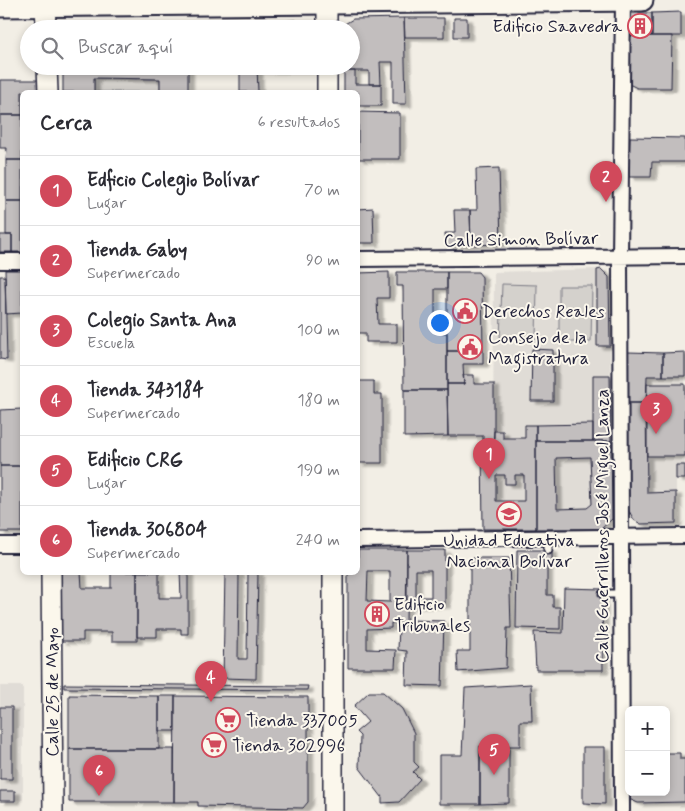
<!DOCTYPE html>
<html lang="es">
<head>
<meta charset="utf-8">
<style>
	body { margin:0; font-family:Mynerve,sans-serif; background:#f7f7f7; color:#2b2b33 }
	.controls { position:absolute; right:15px; bottom:15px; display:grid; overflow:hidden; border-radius:8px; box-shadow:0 2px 8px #0003 }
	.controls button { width:45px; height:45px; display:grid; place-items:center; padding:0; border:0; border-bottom:1px solid #e1e1e2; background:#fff; color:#2b2b33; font:25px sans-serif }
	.you { position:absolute; left:439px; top:322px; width:18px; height:18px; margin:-12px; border:4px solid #fff; border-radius:50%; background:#1a73e8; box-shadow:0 0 0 8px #1a73e833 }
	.badge { display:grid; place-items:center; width:32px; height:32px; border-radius:50%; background:#d1495b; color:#fff; font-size:16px; font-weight:700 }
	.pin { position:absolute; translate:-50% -41px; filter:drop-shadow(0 1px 2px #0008) }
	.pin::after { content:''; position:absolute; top:26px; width:18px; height:15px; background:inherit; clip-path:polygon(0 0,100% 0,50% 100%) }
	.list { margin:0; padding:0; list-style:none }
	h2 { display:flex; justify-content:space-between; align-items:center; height:65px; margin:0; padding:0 20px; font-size:21px }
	h2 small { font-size:16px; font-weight:400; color:#7c7c81 }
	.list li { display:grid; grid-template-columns:32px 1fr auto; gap:15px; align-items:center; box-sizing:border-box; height:70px; padding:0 20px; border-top:1px solid #e1e1e2 }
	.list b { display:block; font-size:19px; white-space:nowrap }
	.list p { margin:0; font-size:16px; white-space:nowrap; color:#7c7c81 }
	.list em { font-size:16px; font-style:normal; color:#7c7c81 }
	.icon { flex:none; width:28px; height:28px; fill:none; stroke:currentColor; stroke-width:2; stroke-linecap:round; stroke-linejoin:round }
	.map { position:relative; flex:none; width:685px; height:811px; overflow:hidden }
	.search { position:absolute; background:#fff; box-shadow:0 2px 8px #0003; left:20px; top:20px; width:340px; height:55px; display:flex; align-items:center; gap:12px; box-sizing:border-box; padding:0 18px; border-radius:28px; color:#7c7c81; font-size:19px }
	.panel { position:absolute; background:#fff; box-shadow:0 2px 8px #0003; left:20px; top:90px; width:340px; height:485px; border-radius:8px }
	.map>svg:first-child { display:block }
</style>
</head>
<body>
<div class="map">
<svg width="685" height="811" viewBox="0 0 685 811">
	<defs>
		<filter id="shadow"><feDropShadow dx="5.5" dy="3" stdDeviation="1" flood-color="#0004"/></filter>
	</defs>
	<rect width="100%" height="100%" fill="#f2eee5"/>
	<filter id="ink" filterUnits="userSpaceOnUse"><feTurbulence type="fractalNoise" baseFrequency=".02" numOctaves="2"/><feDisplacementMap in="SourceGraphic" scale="10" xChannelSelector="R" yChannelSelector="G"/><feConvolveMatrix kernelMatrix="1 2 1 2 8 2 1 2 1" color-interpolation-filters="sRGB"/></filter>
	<g filter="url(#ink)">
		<path fill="#e0dcd6" d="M 601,269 L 609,277 L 612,519 L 601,529 L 483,529 L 482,446 L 493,446 L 494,272 Z
			M 685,352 L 685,465 L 676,465 L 676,523 L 641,524 L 634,520 L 628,509 L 628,403 L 646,403 L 647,376 L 663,376 L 663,353 Z
			M 0,686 L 23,686 L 23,800 L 0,801 Z"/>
		<path fill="#d4d1cc" stroke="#7b7a84" d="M 114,24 L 149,24 L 149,29 L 114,29 Z
			M 94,78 L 160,79 L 160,92 L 94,92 Z
			M 502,284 L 537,285 L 536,340 L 500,340 Z
			M 559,286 L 592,286 L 591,342 L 559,342 Z"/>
		<path fill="#c2bebe" stroke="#22223b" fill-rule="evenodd" filter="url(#shadow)" d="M 681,12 L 681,36 L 652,36 L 652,13 Z
			M 631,13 L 652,13 L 652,36 L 627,36 L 628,16 Z
			M 404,18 L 444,18 L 444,37 L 405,37 Z
			M 404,18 L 406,104 L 393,104 L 393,62 L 380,62 L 381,84 L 369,84 L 369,71 L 344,71 L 344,66 L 351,66 L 351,29 L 343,29 L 343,25 L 353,19 Z
			M 454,18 L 467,18 L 467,37 L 454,37 Z
			M 296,20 L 307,29 L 258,29 L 258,22 Z
			M 258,22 L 258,29 L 188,29 L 188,23 Z
			M 188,23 L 188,29 L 159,29 L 159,24 Z
			M 114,24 L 114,29 L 74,29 L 74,25 Z
			M 627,36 L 672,36 L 671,88 L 637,88 L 627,83 Z
			M 63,66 L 188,66 L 188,92 L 160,92 L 160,79 L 94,78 L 94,92 L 63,92 Z
			M 240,66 L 257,66 L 258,92 L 240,92 Z
			M 257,66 L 308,66 L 308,70 L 257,70 Z
			M 344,71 L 355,71 L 355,84 L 381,84 L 381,106 L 358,106 L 358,92 L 344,92 Z
			M 0,80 L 39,80 L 39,92 L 22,92 L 22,115 L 0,115 Z
			M 358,112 L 400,113 L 400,159 L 358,159 Z
			M 0,115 L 22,115 L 22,160 L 6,160 L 7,148 L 0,148 Z
			M 630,137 L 685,138 L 685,162 L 652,162 L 651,177 L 629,177 Z
			M 6,160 L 22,160 L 22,201 L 6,201 Z
			M 499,168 L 501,244 L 471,245 L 470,210 L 477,210 L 476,169 Z
			M 6,201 L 22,201 L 22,252 L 12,252 L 12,235 L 6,235 Z
			M 373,208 L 374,243 L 358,243 L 358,209 Z
			M 454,210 L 470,210 L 471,245 L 446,246 L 445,233 L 455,233 Z
			M 0,235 L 12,235 L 12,252 L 0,252 Z
			M 601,269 L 609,277 L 610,346 L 597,346 L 597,270 Z
			M 5,270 L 22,270 L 22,313 L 6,314 Z
			M 389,272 L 389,298 L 377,298 L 378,324 L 397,324 L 397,342 L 366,342 L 366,333 L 358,333 L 358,273 Z
			M 397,272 L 447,272 L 447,289 L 435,289 L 435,333 L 447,333 L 447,390 L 404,390 L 403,286 L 397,286 Z
			M 447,272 L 478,272 L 482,277 L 483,351 L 447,351 Z
			M 0,276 L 5,276 L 7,360 L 0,359 Z
			M 532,349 L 553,350 L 553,401 L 531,401 Z
			M 447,351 L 483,351 L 483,364 L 463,364 L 464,384 L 447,384 Z
			M 628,352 L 663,353 L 663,376 L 647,376 L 646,403 L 628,403 Z
			M 685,352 L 685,376 L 663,376 L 663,353 Z
			M 463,375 L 474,375 L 474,384 L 494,384 L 494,440 L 483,440 L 483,436 L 448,436 L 447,384 L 464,384 Z
			M 593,375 L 610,375 L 611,441 L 593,441 Z
			M 358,381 L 374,381 L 374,394 L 382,394 L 382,463 L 358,463 Z
			M 647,384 L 685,384 L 685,456 L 647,456 Z
			M 404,390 L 447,390 L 448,436 L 404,437 Z
			M 628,403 L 646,403 L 647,493 L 676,492 L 676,523 L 641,524 L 634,520 L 628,509 Z
			M 22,409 L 22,466 L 0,466 L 0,410 Z
			M 593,424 L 593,441 L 536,441 L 536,425 Z
			M 525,425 L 536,425 L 536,529 L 483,529 L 482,446 L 493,446 L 494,431 L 503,431 L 503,438 L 525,438 ZM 496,475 L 505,475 L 505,484 L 515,484 L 515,475 L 524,475 L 524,501 L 496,501 Z
			M 536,441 L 611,441 L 612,519 L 601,529 L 536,529 ZM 590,457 L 592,504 L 587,508 L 557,509 L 556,458 Z
			M 676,465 L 685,465 L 685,479 L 676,479 Z
			M 0,466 L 22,466 L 22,532 L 0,532 Z
			M 358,550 L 407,550 L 406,623 L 391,623 L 391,628 L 367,629 L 367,649 L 396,650 L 395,668 L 348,668 L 348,572 L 358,572 ZM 368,571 L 390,571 L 390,602 L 367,601 Z
			M 407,550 L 445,550 L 445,605 L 407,606 ZM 416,570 L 431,570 L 431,597 L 416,597 Z
			M 517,550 L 552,550 L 552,566 L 547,566 L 547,595 L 553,595 L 553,607 L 560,607 L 560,629 L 516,628 Z
			M 470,558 L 509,558 L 511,628 L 507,628 L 506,668 L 458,672 L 457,651 L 470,651 Z
			M 60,572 L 81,572 L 82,588 L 111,588 L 111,572 L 137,572 L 137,641 L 112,641 L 112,632 L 83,632 L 83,641 L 61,641 Z
			M 137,572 L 159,572 L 159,598 L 181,598 L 180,572 L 188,572 L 188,634 L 181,634 L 181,629 L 157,629 L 157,637 L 137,637 Z
			M 225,572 L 239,572 L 238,659 L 247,659 L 248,572 L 258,572 L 256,679 L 223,678 Z
			M 564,588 L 602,589 L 603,670 L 536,670 L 534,632 L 563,633 Z
			M 411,620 L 444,621 L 442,686 L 406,685 L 407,651 L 398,650 L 399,625 L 411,626 Z
			M 64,684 L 308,686 L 307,690 L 64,688 Z
			M 531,684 L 532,721 L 520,721 L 520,746 L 480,746 L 480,804 L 439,804 L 439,755 L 462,755 L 465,688 Z
			M 369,692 L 383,692 L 402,709 L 414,733 L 414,762 L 419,767 L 413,772 L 420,779 L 399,802 L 382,803 L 382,797 L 359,767 L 360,736 L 356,732 L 368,722 L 354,706 Z
			M 69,695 L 159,696 L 159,749 L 69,749 Z
			M 159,696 L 175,696 L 175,731 L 159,731 Z
			M 175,696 L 308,697 L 308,802 L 303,808 L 198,806 L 198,802 L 174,802 Z
			M 0,707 L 12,707 L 12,779 L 0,779 Z
			M 480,746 L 509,746 L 509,803 L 480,804 Z
			M 583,747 L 605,747 L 605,804 L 583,803 Z
			M 627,747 L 629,747 L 629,792 L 666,792 L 666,753 L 680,753 L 680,759 L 685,759 L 685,802 L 638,803 L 629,799 L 627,796 Z
			M 69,749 L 174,749 L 174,802 L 69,802 Z
			M 0,791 L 15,791 L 15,801 L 0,801 Z"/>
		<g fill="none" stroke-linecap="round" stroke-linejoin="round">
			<defs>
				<path id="service" d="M 548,538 L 548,550
					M 603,594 L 621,594"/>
				<path id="minor" d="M 358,259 L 685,256
					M 0,261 L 22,261
					M 358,540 L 685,536
					M 0,545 L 22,545
					M 622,811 L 620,256 L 623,0"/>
				<path id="secondary" d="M 45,0 L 46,29
					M 327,29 L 327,0
					M 47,66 L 48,92
					M 327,66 L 327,92
					M 51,572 L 53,811
					M 333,811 L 333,572"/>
				<path id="primary" d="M 0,6 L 642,0"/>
			</defs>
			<use href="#service" stroke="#22223b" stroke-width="11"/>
			<use href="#minor" stroke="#22223b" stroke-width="18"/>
			<use href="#secondary" stroke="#22223b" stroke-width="22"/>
			<use href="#primary" stroke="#22223b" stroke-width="25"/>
			<use href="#service" stroke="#fbf7ec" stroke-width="7"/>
			<use href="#minor" stroke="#fbf7ec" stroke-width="14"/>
			<use href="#secondary" stroke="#fbf7ec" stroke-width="19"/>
			<use href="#primary" stroke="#fbf7ec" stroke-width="21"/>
		</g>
	</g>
	<defs>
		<symbol id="building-ring" viewBox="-11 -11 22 22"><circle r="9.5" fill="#fbf7ec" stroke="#d1495b" stroke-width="1.5"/><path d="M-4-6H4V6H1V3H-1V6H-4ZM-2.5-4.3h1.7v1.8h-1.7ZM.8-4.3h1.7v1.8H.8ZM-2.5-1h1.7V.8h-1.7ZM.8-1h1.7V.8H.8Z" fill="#d1495b"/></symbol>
		<symbol id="civic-ring" viewBox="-11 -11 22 22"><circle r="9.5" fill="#fbf7ec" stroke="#d1495b" stroke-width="1.5"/><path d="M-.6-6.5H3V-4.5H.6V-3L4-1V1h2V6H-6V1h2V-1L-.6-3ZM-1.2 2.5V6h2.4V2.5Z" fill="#d1495b"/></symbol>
		<symbol id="school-ring" viewBox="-11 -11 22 22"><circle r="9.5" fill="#fbf7ec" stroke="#d1495b" stroke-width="1.5"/><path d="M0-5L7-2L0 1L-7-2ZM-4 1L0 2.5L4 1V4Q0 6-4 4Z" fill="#d1495b"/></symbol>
		<symbol id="supermarket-ring" viewBox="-11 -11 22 22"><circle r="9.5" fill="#fbf7ec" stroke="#d1495b" stroke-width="1.5"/><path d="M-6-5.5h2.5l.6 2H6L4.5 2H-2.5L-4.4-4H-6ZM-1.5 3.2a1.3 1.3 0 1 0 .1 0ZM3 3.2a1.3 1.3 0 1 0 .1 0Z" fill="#d1495b"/></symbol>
	</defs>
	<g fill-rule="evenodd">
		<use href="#building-ring" x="626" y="12" width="28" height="28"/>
		<use href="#civic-ring" x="451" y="297" width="28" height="28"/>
		<use href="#civic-ring" x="456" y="333" width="28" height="28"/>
		<use href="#school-ring" x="495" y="500" width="28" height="28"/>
		<use href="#building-ring" x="363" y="600" width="28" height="28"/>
		<use href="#supermarket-ring" x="214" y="706" width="28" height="28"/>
		<use href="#supermarket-ring" x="200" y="731" width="28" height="28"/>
	</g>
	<g text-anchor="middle" stroke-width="4" stroke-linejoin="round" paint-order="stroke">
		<g font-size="18" fill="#22223b" stroke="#fbf7ec" text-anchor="start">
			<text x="622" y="32" text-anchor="end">Edificio Saavedra</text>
			<text x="482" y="317">Derechos Reales</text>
			<text x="488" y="343">Consejo de la<tspan x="488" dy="21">Magistratura</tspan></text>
			<text x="509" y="546" text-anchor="middle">Unidad Educativa<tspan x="509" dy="21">Nacional Bolívar</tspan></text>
			<text x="394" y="610">Edificio<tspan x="394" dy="21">Tribunales</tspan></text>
			<text x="246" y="726">Tienda 337005</text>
			<text x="232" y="751">Tienda 302996</text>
		</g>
		<g font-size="18" fill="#22223b" stroke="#fbf7ec">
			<text transform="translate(521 239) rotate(-1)" y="6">Calle Simon Bolívar</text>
			<text transform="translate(602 526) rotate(-90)" y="6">Calle Guerrilleros José Miguel Lanza</text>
			<text transform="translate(52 692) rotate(-90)" y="6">Calle 25 de Mayo</text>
		</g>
	</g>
</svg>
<div class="controls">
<button>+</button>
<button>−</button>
</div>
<div class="you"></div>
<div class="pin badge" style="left:489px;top:479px">1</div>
<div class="pin badge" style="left:606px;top:202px">2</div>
<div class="pin badge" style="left:656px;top:434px">3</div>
<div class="pin badge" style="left:211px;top:702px">4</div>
<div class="pin badge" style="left:494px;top:775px">5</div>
<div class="pin badge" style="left:99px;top:796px">6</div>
<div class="search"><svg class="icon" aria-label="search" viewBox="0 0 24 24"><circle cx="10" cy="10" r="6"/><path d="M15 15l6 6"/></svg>Buscar aquí</div>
<section class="panel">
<h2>Cerca<small>6 resultados</small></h2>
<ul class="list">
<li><span class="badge">1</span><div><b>Edficio Colegio Bolívar</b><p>Lugar</p></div><em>70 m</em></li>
<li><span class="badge">2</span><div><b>Tienda Gaby</b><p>Supermercado</p></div><em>90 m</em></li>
<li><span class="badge">3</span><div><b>Colegio Santa Ana</b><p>Escuela</p></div><em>100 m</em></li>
<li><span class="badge">4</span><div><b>Tienda 343184</b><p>Supermercado</p></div><em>180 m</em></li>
<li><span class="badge">5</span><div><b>Edificio CRG</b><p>Lugar</p></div><em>190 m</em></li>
<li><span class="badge">6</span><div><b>Tienda 306804</b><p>Supermercado</p></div><em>240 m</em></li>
</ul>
</section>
</div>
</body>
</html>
